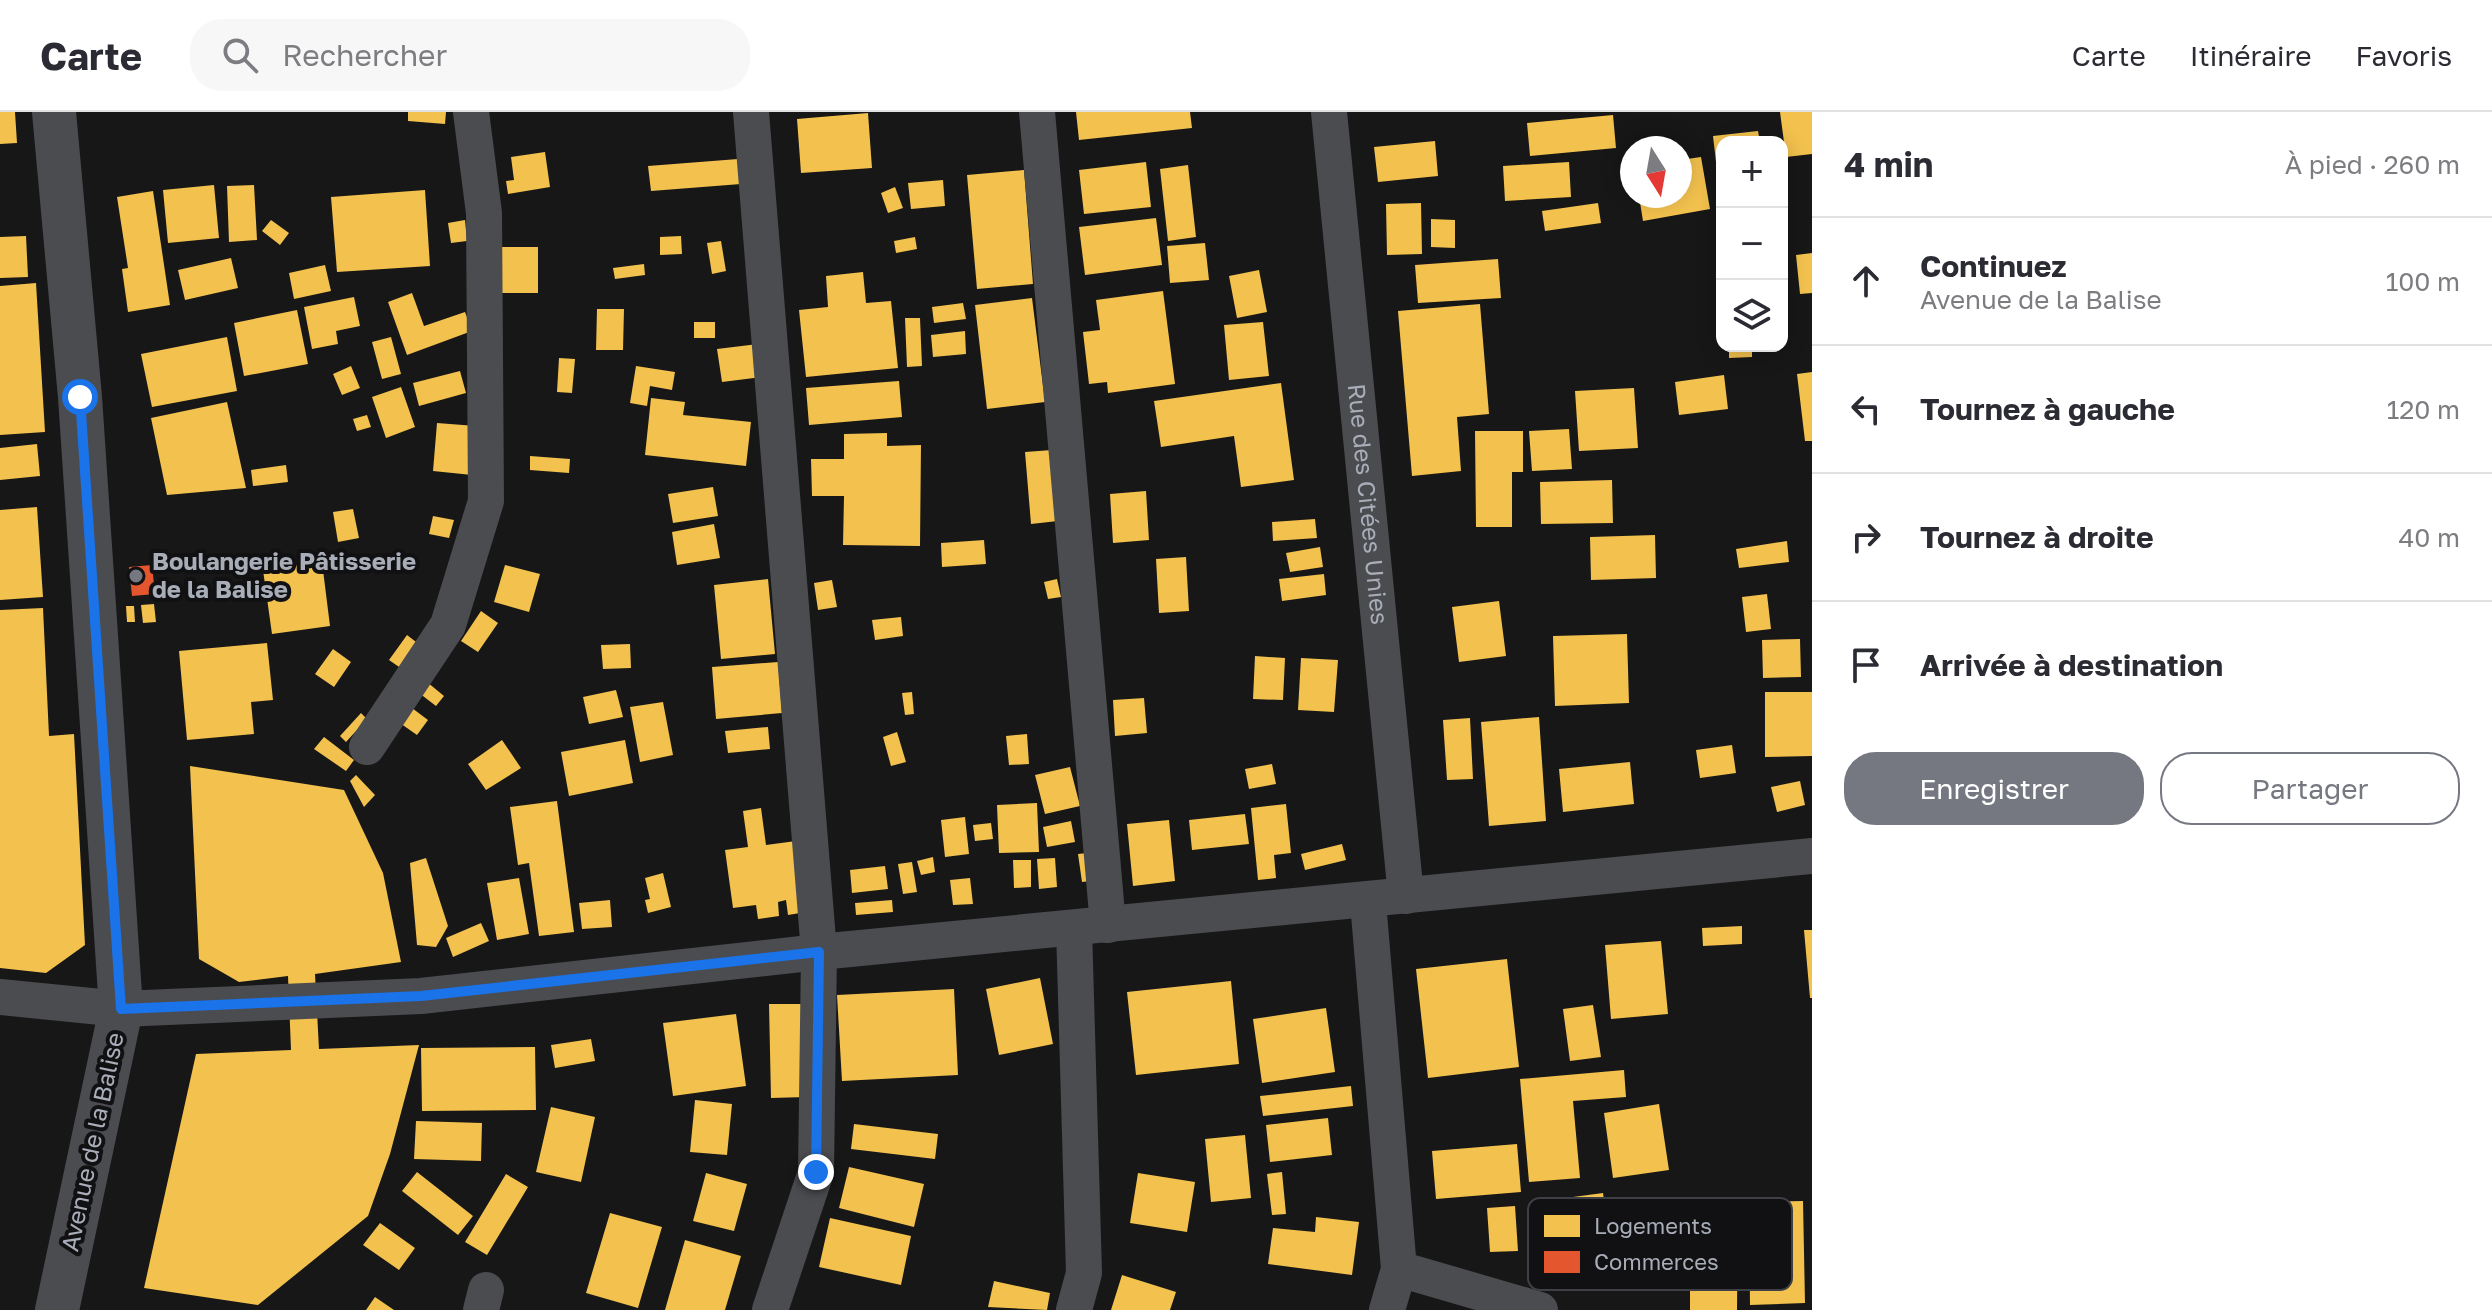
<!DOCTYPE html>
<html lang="fr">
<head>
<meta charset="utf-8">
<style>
	body { margin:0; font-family:"Golos Text",sans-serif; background:#f7f7f7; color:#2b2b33 }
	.controls { position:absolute; right:24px; top:24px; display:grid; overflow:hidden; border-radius:16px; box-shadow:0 4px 20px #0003 }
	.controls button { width:72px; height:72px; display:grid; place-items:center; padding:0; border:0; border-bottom:2px solid #e1e1e2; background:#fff; color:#2b2b33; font:40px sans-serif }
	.compass { position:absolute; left:1620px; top:24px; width:72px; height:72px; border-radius:50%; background:#fff; box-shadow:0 4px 20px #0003; rotate:169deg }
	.stop { position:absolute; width:24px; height:24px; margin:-18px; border:6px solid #1a73e8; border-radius:50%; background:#fff }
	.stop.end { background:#1a73e8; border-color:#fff; box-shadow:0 2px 8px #0008 }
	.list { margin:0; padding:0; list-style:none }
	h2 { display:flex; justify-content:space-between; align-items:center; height:104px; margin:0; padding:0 32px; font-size:34px }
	h2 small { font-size:26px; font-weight:400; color:#7c7c81 }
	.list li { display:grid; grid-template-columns:52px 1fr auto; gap:24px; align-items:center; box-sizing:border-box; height:128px; padding:0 32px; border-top:2px solid #e1e1e2 }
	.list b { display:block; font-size:30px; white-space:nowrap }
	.list p { margin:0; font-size:26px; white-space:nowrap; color:#7c7c81 }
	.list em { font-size:26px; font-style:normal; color:#7c7c81 }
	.actions { display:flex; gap:16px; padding:24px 32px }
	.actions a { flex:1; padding:18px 0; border:2px solid #757880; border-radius:32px; text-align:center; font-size:28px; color:#757880 }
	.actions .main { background:#757880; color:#fff }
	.icon { flex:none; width:44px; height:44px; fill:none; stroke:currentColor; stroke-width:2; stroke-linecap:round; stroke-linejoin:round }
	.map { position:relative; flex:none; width:1812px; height:1198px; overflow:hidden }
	header { display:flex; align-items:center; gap:48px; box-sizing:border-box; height:112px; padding:0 40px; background:#fff; border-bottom:2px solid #e1e1e2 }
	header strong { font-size:38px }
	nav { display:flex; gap:44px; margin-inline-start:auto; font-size:28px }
	.search { width:560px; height:72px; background:#f7f7f7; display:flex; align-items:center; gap:20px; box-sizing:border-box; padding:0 28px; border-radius:32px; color:#7c7c81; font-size:30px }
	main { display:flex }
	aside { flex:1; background:#fff }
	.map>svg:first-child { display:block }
</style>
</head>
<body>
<header>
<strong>Carte</strong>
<div class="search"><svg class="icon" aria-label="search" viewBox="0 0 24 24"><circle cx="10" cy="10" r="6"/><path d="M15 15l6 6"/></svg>Rechercher</div>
<nav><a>Carte</a><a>Itinéraire</a><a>Favoris</a></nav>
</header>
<main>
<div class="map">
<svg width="1812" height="1198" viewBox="0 0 1812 1198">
	<rect width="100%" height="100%" fill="#171717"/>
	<path fill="#f2c14e" d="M 0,0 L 15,0 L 17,31 L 0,32 Z
		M 408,0 L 446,0 L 445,12 L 408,9 Z
		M 1076,0 L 1190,0 L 1192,16 L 1079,28 Z
		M 1780,0 L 1812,0 L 1812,42 L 1786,45 Z
		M 868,1 L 872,56 L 801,61 L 797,7 Z
		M 1613,3 L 1616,36 L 1530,44 L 1527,11 Z
		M 1758,19 L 1760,30 L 1722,30 L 1722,76 L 1719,76 L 1713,24 Z
		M 1435,29 L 1438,64 L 1378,70 L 1374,35 Z
		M 545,40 L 550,75 L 508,82 L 506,69 L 514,68 L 511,45 Z
		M 1701,45 L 1710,97 L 1643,109 L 1639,84 L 1680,84 L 1680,48 Z
		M 738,47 L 741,72 L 651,79 L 648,54 Z
		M 1146,50 L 1151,95 L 1084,102 L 1079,58 Z
		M 1569,50 L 1571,85 L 1505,89 L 1503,54 Z
		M 1188,53 L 1196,125 L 1168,129 L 1160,57 Z
		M 1024,58 L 1033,172 L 977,177 L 967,63 Z
		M 943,68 L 945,94 L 911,97 L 908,71 Z
		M 214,73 L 219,126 L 168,131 L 163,78 Z
		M 254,73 L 257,128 L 229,130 L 227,74 Z
		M 895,75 L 903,96 L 888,101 L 881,81 Z
		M 425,78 L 430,154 L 337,160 L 331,85 Z
		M 153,79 L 170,193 L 128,200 L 122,157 L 128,156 L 117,85 Z
		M 1421,91 L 1422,142 L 1387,143 L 1386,92 Z
		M 1598,91 L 1601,111 L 1545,119 L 1542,99 Z
		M 1156,106 L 1162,153 L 1085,163 L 1079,115 Z
		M 1431,107 L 1455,108 L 1455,136 L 1431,135 Z
		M 271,108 L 289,121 L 280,133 L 262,119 Z
		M 465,108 L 467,129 L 451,131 L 448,111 Z
		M 26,124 L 28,165 L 0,166 L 0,125 Z
		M 681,124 L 682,142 L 660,143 L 660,125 Z
		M 915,125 L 917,137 L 896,141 L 894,129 Z
		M 721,129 L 726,159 L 712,162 L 707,131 Z
		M 1205,131 L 1209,168 L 1170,171 L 1167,134 Z
		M 500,135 L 538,135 L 538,181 L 500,181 Z
		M 1812,141 L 1812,181 L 1800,182 L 1796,143 Z
		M 231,146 L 238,176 L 185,188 L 178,158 Z
		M 1498,147 L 1501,186 L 1418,191 L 1415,153 Z
		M 644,152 L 645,163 L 615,167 L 613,156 Z
		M 325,153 L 331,179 L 294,187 L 289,161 Z
		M 1259,158 L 1267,200 L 1237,206 L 1229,164 Z
		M 863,160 L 866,191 L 891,189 L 898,256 L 806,265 L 799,198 L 828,195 L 826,164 Z
		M 36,171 L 45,320 L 0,323 L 0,174 Z
		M 1163,179 L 1175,272 L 1108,281 L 1107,270 L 1089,272 L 1083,220 L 1100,218 L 1096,188 Z
		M 412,181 L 424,214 L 465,200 L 472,219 L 407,243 L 388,190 Z
		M 354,185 L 360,214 L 336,219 L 338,232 L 312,237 L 304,195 Z
		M 1032,186 L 1045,290 L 987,297 L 975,193 Z
		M 963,191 L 966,207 L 934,211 L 932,195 Z
		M 1480,192 L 1489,302 L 1457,305 L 1461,359 L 1412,364 L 1398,199 Z
		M 597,197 L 624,197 L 623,238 L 596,238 Z
		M 297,198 L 308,252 L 244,264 L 234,211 Z
		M 905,206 L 920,206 L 922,254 L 907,255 Z
		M 694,210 L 715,210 L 715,226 L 694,226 Z
		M 1263,210 L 1269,264 L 1229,268 L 1224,213 Z
		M 965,219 L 966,242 L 933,245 L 931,223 Z
		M 227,225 L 237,279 L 152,295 L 141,242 Z
		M 391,225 L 401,262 L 382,267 L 372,230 Z
		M 758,232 L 762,265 L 722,270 L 717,237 Z
		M 1729,234 L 1752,234 L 1752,245 L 1729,246 Z
		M 559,246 L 575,247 L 572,281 L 557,280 Z
		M 351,254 L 360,276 L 342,283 L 333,262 Z
		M 636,254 L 675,260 L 672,278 L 650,274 L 647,294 L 630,291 Z
		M 460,259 L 466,281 L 419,294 L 413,271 Z
		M 1812,260 L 1812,329 L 1805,329 L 1797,262 Z
		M 1724,263 L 1728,297 L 1679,303 L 1675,270 Z
		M 899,269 L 902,305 L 809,313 L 806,276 Z
		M 1281,271 L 1294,368 L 1241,375 L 1234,324 L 1161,335 L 1154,289 Z
		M 401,275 L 415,315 L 386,326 L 372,285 Z
		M 1634,276 L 1638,336 L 1579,339 L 1575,279 Z
		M 651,286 L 685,290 L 683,303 L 751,310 L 746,354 L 645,343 Z
		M 227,290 L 246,376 L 167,383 L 151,306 Z
		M 367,303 L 371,315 L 357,319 L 353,307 Z
		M 437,311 L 476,314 L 472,363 L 433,359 Z
		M 1569,317 L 1572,357 L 1532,359 L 1529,319 Z
		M 1475,319 L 1523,319 L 1523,360 L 1512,360 L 1512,415 L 1476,415 Z
		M 887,321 L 887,334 L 921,333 L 920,434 L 843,433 L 844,384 L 812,384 L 811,347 L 844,347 L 844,322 Z
		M 37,332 L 40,364 L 0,368 L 0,336 Z
		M 1052,338 L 1058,409 L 1031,412 L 1025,340 Z
		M 530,344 L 570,347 L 569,361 L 530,358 Z
		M 286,353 L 288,370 L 253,374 L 251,358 Z
		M 1612,368 L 1613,411 L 1541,412 L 1540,370 Z
		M 713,375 L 718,404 L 673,411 L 668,382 Z
		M 1146,379 L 1149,428 L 1113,431 L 1110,382 Z
		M 37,395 L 43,485 L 0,488 L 0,398 Z
		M 353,397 L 359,426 L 338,430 L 333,400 Z
		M 433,404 L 454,408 L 449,426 L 429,422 Z
		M 1315,407 L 1317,426 L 1273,429 L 1272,410 Z
		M 714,412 L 720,446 L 677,453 L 672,420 Z
		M 1655,423 L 1656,466 L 1591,468 L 1590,425 Z
		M 984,428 L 986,452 L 942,455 L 941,431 Z
		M 1787,429 L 1789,450 L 1739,456 L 1736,437 Z
		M 1320,435 L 1323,455 L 1290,460 L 1286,441 Z
		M 1186,445 L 1189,499 L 1159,501 L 1156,447 Z
		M 322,450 L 330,514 L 272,522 L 263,458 Z
		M 505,453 L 540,462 L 529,500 L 494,490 Z
		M 1324,462 L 1326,483 L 1282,489 L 1279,467 Z
		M 768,467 L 775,542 L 721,547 L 714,473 Z
		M 1057,467 L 1061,485 L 1048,487 L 1044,470 Z
		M 832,468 L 837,495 L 818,498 L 814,471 Z
		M 1767,482 L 1771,517 L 1746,520 L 1742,485 Z
		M 1499,489 L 1506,544 L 1459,550 L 1452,495 Z
		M 154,492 L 156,510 L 143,511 L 141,493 Z
		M 126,494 L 134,494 L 135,510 L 127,510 Z
		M 43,496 L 49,624 L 74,622 L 85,833 L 46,861 L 0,856 L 0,498 Z
		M 481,499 L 498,511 L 478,540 L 461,529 Z
		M 901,505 L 903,524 L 875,528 L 872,508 Z
		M 1627,522 L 1629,591 L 1555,594 L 1553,524 Z
		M 407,523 L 420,533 L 402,557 L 389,548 Z
		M 1800,527 L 1801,565 L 1763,566 L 1762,528 Z
		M 267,531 L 273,588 L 251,590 L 254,622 L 187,628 L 179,539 Z
		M 630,532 L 631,556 L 603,557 L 601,533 Z
		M 333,537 L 351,550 L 334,575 L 315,562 Z
		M 1255,544 L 1285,546 L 1283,588 L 1253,587 Z
		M 1301,546 L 1338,548 L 1334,600 L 1298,598 Z
		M 778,550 L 782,601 L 716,607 L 712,555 Z
		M 427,570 L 444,584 L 436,594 L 419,581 Z
		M 616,578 L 623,605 L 589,612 L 583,585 Z
		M 912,580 L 914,602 L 905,603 L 902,581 Z
		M 1765,580 L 1812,580 L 1812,644 L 1765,645 Z
		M 1144,586 L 1147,621 L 1115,624 L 1113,588 Z
		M 663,590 L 673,643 L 640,650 L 630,595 Z
		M 408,593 L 428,608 L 417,623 L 397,609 Z
		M 361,601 L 367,607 L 346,630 L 340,624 Z
		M 1539,605 L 1546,709 L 1489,714 L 1481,610 Z
		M 1470,606 L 1473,667 L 1447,668 L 1443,608 Z
		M 768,615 L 770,637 L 728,641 L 725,619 Z
		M 897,620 L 906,650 L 891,654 L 883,625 Z
		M 1027,622 L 1029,652 L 1009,653 L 1006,624 Z
		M 324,625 L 354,648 L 346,659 L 314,637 Z
		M 502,628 L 521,656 L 486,678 L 468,652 Z
		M 625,628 L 633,671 L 569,684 L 561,640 Z
		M 1732,633 L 1736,661 L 1700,666 L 1696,638 Z
		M 1630,650 L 1634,692 L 1563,700 L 1559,657 Z
		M 1272,652 L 1276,672 L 1249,677 L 1245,657 Z
		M 190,654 L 344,678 L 383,761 L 401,850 L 315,862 L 319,937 L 419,933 L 390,1042 L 368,1104 L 258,1193 L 144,1176 L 196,942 L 291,938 L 288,864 L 239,870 L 199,847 Z
		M 1070,655 L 1080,694 L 1045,702 L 1035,663 Z
		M 356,663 L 375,683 L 364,695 L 350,669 Z
		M 1800,669 L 1805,693 L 1777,700 L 1771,675 Z
		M 557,689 L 574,820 L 539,824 L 529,751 L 518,753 L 510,695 Z
		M 1037,691 L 1039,740 L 999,741 L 997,693 Z
		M 1286,692 L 1291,741 L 1274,743 L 1276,766 L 1258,768 L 1251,696 Z
		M 761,696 L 766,733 L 796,729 L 806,800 L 788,803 L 786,788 L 778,790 L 779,804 L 758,807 L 756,793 L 733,796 L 725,738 L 748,735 L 743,699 Z
		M 1245,702 L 1249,732 L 1192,738 L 1189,708 Z
		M 965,705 L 969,742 L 945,745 L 941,708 Z
		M 1169,708 L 1175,769 L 1133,774 L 1127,712 Z
		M 1071,709 L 1075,730 L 1047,735 L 1043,715 Z
		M 991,711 L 993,727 L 975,729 L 973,713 Z
		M 1342,732 L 1346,748 L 1305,758 L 1301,742 Z
		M 1087,741 L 1091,769 L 1082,770 L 1078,742 Z
		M 933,745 L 935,760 L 921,763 L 917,749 Z
		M 426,746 L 448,814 L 436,835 L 417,833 L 410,751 Z
		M 1055,746 L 1057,775 L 1039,777 L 1037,747 Z
		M 1013,748 L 1031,748 L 1031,775 L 1014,776 Z
		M 912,750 L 917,780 L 903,782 L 898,752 Z
		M 885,754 L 888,777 L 852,781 L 850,758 Z
		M 663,761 L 671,795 L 648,801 L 645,788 L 650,787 L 645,766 Z
		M 519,766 L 529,822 L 497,828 L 487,771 Z
		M 970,766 L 973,792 L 953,793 L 950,768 Z
		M 610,788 L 612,815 L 582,817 L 579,791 Z
		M 892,788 L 893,800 L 856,803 L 855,791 Z
		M 481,811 L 489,829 L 453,845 L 446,826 Z
		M 1742,814 L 1742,832 L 1703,834 L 1702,816 Z
		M 1804,818 L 1812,818 L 1812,886 L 1810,886 Z
		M 1661,829 L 1668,902 L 1611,907 L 1605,833 Z
		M 1507,847 L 1519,955 L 1428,966 L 1416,857 Z
		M 1040,866 L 1053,932 L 999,943 L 986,877 Z
		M 1231,869 L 1239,952 L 1136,963 L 1127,880 Z
		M 954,877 L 958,963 L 842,969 L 837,883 Z
		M 769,892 L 805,892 L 806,985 L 771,986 Z
		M 1593,893 L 1601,945 L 1570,949 L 1563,897 Z
		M 1326,896 L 1335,960 L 1262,971 L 1253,907 Z
		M 736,902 L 746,974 L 673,984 L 663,911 Z
		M 591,927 L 595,949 L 555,956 L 551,933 Z
		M 535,935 L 536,998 L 422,999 L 421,936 Z
		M 1624,958 L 1626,985 L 1573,989 L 1580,1066 L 1529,1070 L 1520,967 Z
		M 1351,974 L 1353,994 L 1263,1004 L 1260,984 Z
		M 695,988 L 732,992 L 727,1043 L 690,1040 Z
		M 1659,992 L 1669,1058 L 1613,1066 L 1604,1001 Z
		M 551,995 L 595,1005 L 581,1070 L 536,1060 Z
		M 1328,1006 L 1332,1043 L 1270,1050 L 1266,1013 Z
		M 416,1009 L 482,1011 L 481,1049 L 414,1047 Z
		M 854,1012 L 938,1022 L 935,1047 L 851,1037 Z
		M 1245,1023 L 1251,1086 L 1211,1090 L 1205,1027 Z
		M 1517,1032 L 1521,1080 L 1436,1087 L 1432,1039 Z
		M 849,1055 L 924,1072 L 914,1115 L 839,1096 Z
		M 417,1060 L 473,1104 L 458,1123 L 402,1079 Z
		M 1282,1060 L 1286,1102 L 1272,1103 L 1267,1062 Z
		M 706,1061 L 747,1072 L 734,1119 L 693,1109 Z
		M 1138,1061 L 1195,1070 L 1187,1120 L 1130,1111 Z
		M 506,1062 L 528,1075 L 487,1143 L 465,1130 Z
		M 1603,1081 L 1609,1123 L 1549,1131 L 1543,1089 Z
		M 1803,1089 L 1805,1191 L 1750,1193 L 1749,1090 Z
		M 1515,1094 L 1518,1139 L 1490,1140 L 1487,1096 Z
		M 1690,1099 L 1738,1099 L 1737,1198 L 1690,1198 Z
		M 610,1101 L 662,1115 L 638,1196 L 586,1181 Z
		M 1316,1105 L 1359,1110 L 1352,1163 L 1268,1152 L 1273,1116 L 1315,1120 Z
		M 830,1106 L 911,1124 L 901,1173 L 819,1155 Z
		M 380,1111 L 415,1136 L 399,1158 L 363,1133 Z
		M 685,1128 L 741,1144 L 725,1198 L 665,1198 Z
		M 1122,1163 L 1176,1180 L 1170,1198 L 1111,1198 Z
		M 994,1169 L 1050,1181 L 1047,1198 L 988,1195 Z
		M 375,1185 L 394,1198 L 366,1198 Z"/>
	<path fill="#e4572e" d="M 152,453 L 155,482 L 132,484 L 129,455 Z"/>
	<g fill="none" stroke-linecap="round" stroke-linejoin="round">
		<g stroke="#4b4c50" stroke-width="36">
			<path d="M 751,0 L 819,840 L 816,1060 L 770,1198"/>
			<path d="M 1037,0 L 1108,813"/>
			<path id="s1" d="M 1329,0 L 1406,784"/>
			<path d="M 367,635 L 448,513 L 486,389 L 484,101 L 471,0"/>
			<path d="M 1368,790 L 1399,1157 L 1387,1198"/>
			<path d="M 0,885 L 121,897 L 421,884 L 819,840 L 1812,744"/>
			<path d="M 1399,1157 L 1540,1198"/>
			<path d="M 481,1198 L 486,1178"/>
			<path d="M 1074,1198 L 1084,1161 L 1074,816"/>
		</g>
		<path stroke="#4b4c50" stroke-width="44" d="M 54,0 L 80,285 L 121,897 L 57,1198"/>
	</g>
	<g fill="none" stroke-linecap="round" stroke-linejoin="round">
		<path stroke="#1a73e8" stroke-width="10" d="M 80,285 L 121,897 L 421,884 L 819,840 L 816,1060"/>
	</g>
	<circle fill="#757880" stroke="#111113" stroke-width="3" cx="136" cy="464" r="8"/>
	<g text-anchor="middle" stroke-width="8" stroke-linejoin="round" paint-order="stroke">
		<g font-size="24" fill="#a8adb8" stroke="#111113">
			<text dy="8" stroke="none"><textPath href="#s1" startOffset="394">Rue des Citées Unies</textPath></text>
			<text transform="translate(93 1030) rotate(-78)" y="8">Avenue de la Balise</text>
		</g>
		<g font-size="24" font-weight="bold" fill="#a8adb8" stroke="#111113" text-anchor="start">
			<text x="152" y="458">Boulangerie Pâtisserie<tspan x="152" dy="28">de la Balise</tspan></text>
		</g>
	</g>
	<rect x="1528" y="1086" width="264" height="92" rx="12" fill="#111113" stroke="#3e4045" stroke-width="2"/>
	<rect x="1544" y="1103" width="36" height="22" fill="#f2c14e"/>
	<rect x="1544" y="1139" width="36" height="22" fill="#e4572e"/>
	<g font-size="22" fill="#a8adb8">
		<text x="1594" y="1122">Logements</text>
		<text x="1594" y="1158">Commerces</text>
	</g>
</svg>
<div class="controls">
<button>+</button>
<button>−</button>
<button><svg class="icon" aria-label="layers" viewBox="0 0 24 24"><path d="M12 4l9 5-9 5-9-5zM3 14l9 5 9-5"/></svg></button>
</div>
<svg class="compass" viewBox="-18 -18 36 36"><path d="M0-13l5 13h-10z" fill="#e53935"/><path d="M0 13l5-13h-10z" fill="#7c7c81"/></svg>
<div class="stop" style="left:80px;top:285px"></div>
<div class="stop end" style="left:816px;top:1060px"></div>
</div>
<aside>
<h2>4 min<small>À pied · 260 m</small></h2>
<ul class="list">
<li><svg class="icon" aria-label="ahead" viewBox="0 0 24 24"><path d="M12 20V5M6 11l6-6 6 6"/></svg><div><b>Continuez</b><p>Avenue de la Balise</p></div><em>100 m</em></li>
<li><svg class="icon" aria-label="left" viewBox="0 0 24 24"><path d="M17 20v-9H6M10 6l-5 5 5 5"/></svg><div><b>Tournez à gauche</b></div><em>120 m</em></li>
<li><svg class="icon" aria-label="right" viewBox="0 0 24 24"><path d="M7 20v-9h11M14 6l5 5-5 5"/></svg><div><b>Tournez à droite</b></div><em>40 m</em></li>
<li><svg class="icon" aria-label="arrive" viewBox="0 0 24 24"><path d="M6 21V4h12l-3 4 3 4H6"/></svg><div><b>Arrivée à destination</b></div></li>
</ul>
<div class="actions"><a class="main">Enregistrer</a><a>Partager</a></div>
</aside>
</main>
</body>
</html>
